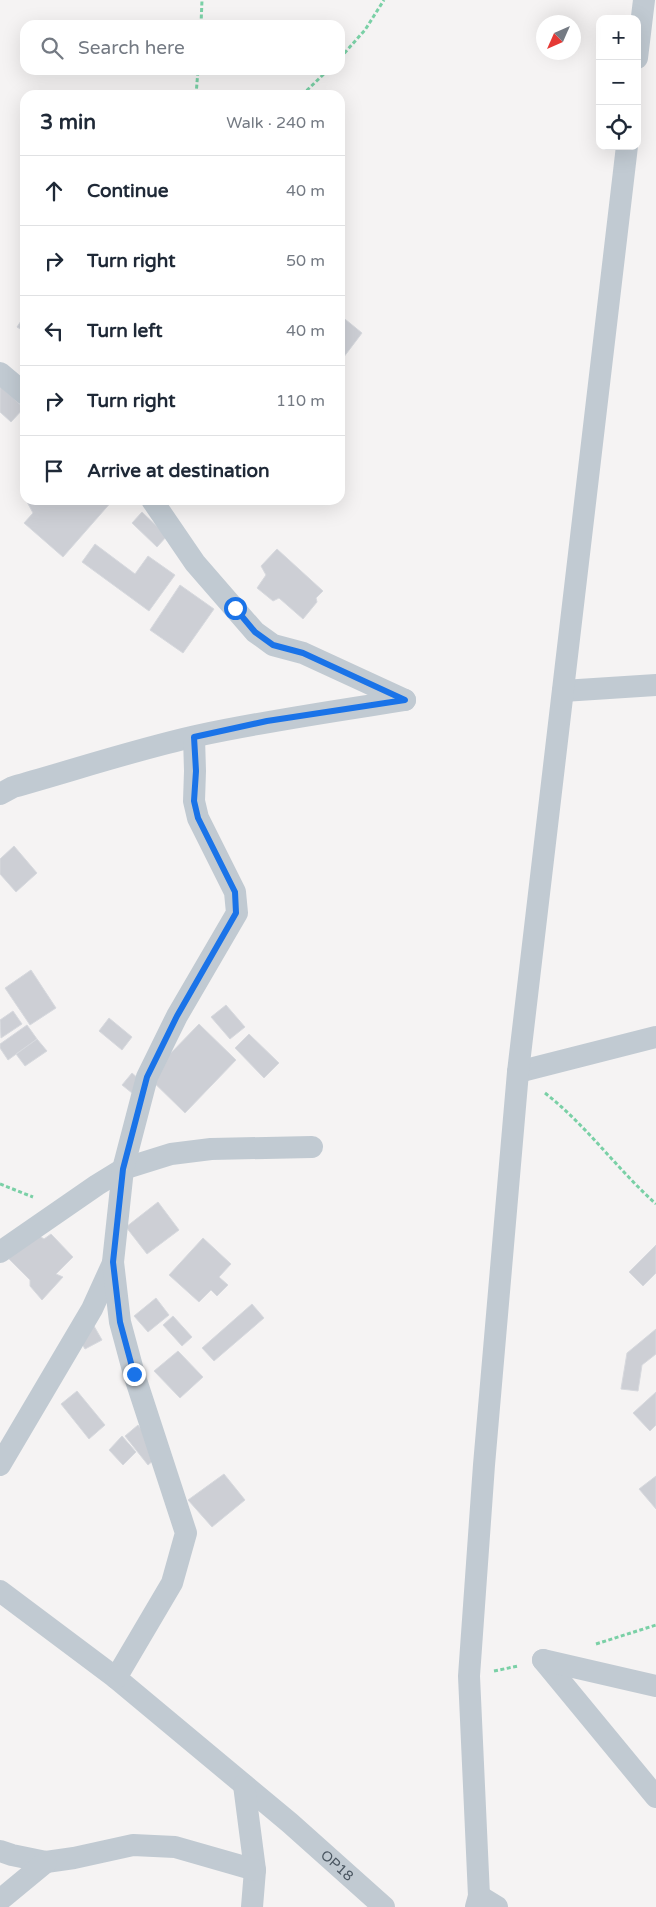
<!DOCTYPE html>
<html lang="en">
<head>
<meta charset="utf-8">
<style>
	body { margin:0; font-family:"Varela Round",sans-serif; background:#f6f6f7; color:#1f2937 }
	.controls { position:absolute; right:15px; top:15px; display:grid; overflow:hidden; border-radius:10px; box-shadow:0 5px 20px #0002 }
	.controls button { width:45px; height:45px; display:grid; place-items:center; padding:0; border:0; border-bottom:1px solid #e0e1e3; background:#fff; color:#1f2937; font:25px sans-serif }
	.compass { position:absolute; left:536px; top:15px; width:45px; height:45px; border-radius:50%; background:#fff; box-shadow:0 5px 20px #0002; rotate:225deg }
	.stop { position:absolute; width:15px; height:15px; margin:-11px; border:4px solid #1a73e8; border-radius:50%; background:#fff }
	.stop.end { background:#1a73e8; border-color:#fff; box-shadow:0 1px 5px #0008 }
	.list { margin:0; padding:0; list-style:none }
	h2 { display:flex; justify-content:space-between; align-items:center; height:65px; margin:0; padding:0 20px; font-size:21px }
	h2 small { font-size:16px; font-weight:400; color:#747a83 }
	.list li { display:grid; grid-template-columns:32px 1fr auto; gap:15px; align-items:center; box-sizing:border-box; height:70px; padding:0 20px; border-top:1px solid #e0e1e3 }
	.list b { display:block; font-size:19px; white-space:nowrap }
	.list em { font-size:16px; font-style:normal; color:#747a83 }
	.icon { flex:none; width:28px; height:28px; fill:none; stroke:currentColor; stroke-width:2; stroke-linecap:round; stroke-linejoin:round }
	.map { position:relative; flex:none; width:656px; height:1907px; overflow:hidden }
	.search { position:absolute; background:#fff; box-shadow:0 5px 20px #0002; left:20px; top:20px; width:325px; height:55px; display:flex; align-items:center; gap:12px; box-sizing:border-box; padding:0 18px; border-radius:15px; color:#747a83; font-size:19px }
	.panel { position:absolute; background:#fff; box-shadow:0 5px 20px #0002; left:20px; top:90px; width:325px; height:415px; border-radius:15px }
	.map>svg:first-child { display:block }
</style>
</head>
<body>
<div class="map">
<svg width="656" height="1907" viewBox="0 0 656 1907">
	<rect width="100%" height="100%" fill="#f5f3f3"/>
	<path fill="#cdcfd5" stroke="#d7d9de" d="M 25,315 L 25,332 L 17,327 Z
		M 340,315 L 362,333 L 340,362 Z
		M 0,386 L 24,408 L 11,422 L 0,412 Z
		M 26,500 L 113,500 L 63,557 L 24,523 L 33,513 Z
		M 142,512 L 167,536 L 157,547 L 132,523 Z
		M 95,544 L 135,574 L 148,556 L 175,575 L 149,611 L 82,562 Z
		M 277,549 L 323,591 L 316,598 L 317,602 L 303,619 L 279,598 L 273,601 L 257,588 L 266,575 L 261,566 Z
		M 180,585 L 214,609 L 183,653 L 150,630 Z
		M 14,846 L 37,873 L 16,892 L 0,874 L 0,859 Z
		M 31,970 L 56,1008 L 30,1025 L 5,988 Z
		M 226,1005 L 245,1027 L 230,1039 L 211,1017 Z
		M 13,1011 L 22,1024 L 1,1038 L 0,1020 Z
		M 109,1018 L 132,1037 L 122,1050 L 99,1031 Z
		M 199,1024 L 236,1060 L 185,1113 L 141,1070 L 169,1055 Z
		M 27,1025 L 37,1039 L 8,1060 L 0,1048 L 0,1044 Z
		M 249,1034 L 279,1063 L 264,1078 L 235,1048 Z
		M 37,1039 L 47,1051 L 25,1066 L 16,1054 Z
		M 132,1073 L 147,1086 L 137,1097 L 122,1085 Z
		M 158,1202 L 179,1230 L 147,1254 L 126,1227 Z
		M 32,1231 L 44,1239 L 51,1234 L 73,1257 L 56,1274 L 63,1277 L 42,1300 L 30,1286 L 30,1280 L 9,1259 Z
		M 203,1238 L 231,1264 L 219,1277 L 228,1285 L 217,1296 L 211,1290 L 199,1302 L 169,1275 Z
		M 656,1245 L 656,1273 L 643,1286 L 629,1272 Z
		M 156,1298 L 169,1315 L 148,1332 L 134,1316 Z
		M 252,1304 L 264,1318 L 214,1361 L 202,1348 Z
		M 173,1316 L 192,1337 L 182,1346 L 163,1325 Z
		M 94,1326 L 102,1340 L 85,1349 L 77,1336 Z
		M 656,1329 L 656,1354 L 642,1365 L 638,1391 L 621,1389 L 627,1353 Z
		M 178,1351 L 203,1377 L 180,1398 L 154,1371 Z
		M 77,1391 L 105,1425 L 89,1439 L 61,1404 Z
		M 656,1392 L 656,1425 L 650,1431 L 633,1413 Z
		M 138,1425 L 161,1454 L 148,1465 L 125,1436 Z
		M 122,1436 L 136,1452 L 123,1465 L 109,1450 Z
		M 224,1474 L 245,1500 L 212,1527 L 188,1500 Z
		M 656,1476 L 656,1509 L 639,1489 Z"/>
	<g fill="none" stroke-linecap="round" stroke-linejoin="round">
		<path stroke="#7ad0a6" stroke-width="3" stroke-dasharray="4 2.5" stroke-linecap="butt" d="M 201,25 L 202,0
			M 340,58 L 365,30 L 384,0
			M 196,95 L 198,70
			M 302,95 L 328,70
			M 545,1093 C 586,1125 617,1169 656,1204
			M 0,1184 L 33,1197
			M 596,1644 L 656,1625
			M 494,1671 L 518,1666"/>
		<g stroke="#c1cad2" stroke-width="22">
			<path d="M 637,58 L 644,0"/>
			<path d="M 0,373 L 25,394"/>
			<path d="M 152,500 L 195,563 L 255,632 L 273,645 L 303,653 L 405,700"/>
			<path d="M 563,691 L 656,685"/>
			<path d="M 0,794 L 13,787 C 74,770 134,750 196,736 C 265,721 335,711 405,700"/>
			<path d="M 518,1072 L 656,1037"/>
			<path d="M 0,1252 L 97,1185 L 123,1169 L 171,1154 L 211,1149 L 312,1147"/>
			<path d="M 0,1465 L 92,1309 L 113,1263"/>
			<path id="s1" d="M 0,1591 L 116,1678 L 290,1823 L 384,1907"/>
			<path d="M 543,1660 L 656,1797"/>
			<path d="M 543,1660 L 656,1686"/>
			<path d="M 116,1678 L 172,1583 L 186,1533 L 134,1374 L 120,1322 L 113,1262 L 123,1169 L 147,1077 L 177,1016 L 237,913 L 235,892 L 198,818 L 194,801 L 195,771 L 194,737"/>
			<path d="M 244,1785 L 255,1870 L 252,1907"/>
			<path d="M 0,1851 L 12,1855 L 46,1862 L 74,1858 L 133,1845 L 175,1847 L 255,1870"/>
			<path d="M 479,1896 L 497,1907"/>
			<path d="M 0,1900 L 46,1862"/>
			<path d="M 476,1907 L 479,1896 L 469,1676 L 484,1465 L 518,1072 L 627,146"/>
		</g>
	</g>
	<g fill="none" stroke-linecap="round" stroke-linejoin="round">
		<path stroke="#1a73e8" stroke-width="6" d="M 134,1374 L 120,1322 L 113,1262 L 123,1169 L 147,1077 L 177,1016 L 236,913 L 235,892 L 198,818 L 194,801 L 196,771 L 194,737 L 267,721 L 405,700 L 303,653 L 273,645 L 255,632 L 235,608"/>
	</g>
	<g text-anchor="middle" stroke-width="4" stroke-linejoin="round" paint-order="stroke">
		<g font-size="14" fill="#4a5661" stroke="#fff">
			<text dy="5" stroke="none"><textPath href="#s1" startOffset="435">OP18</textPath></text>
		</g>
	</g>
</svg>
<div class="controls">
<button>+</button>
<button>−</button>
<button><svg class="icon" aria-label="locate" viewBox="0 0 24 24"><circle cx="12" cy="12" r="6"/><path d="M12 2v4M12 18v4M2 12h4M18 12h4"/></svg></button>
</div>
<svg class="compass" viewBox="-18 -18 36 36"><path d="M0-13l5 13h-10z" fill="#e53935"/><path d="M0 13l5-13h-10z" fill="#747a83"/></svg>
<div class="stop" style="left:235px;top:608px"></div>
<div class="stop end" style="left:134px;top:1374px"></div>
<div class="search"><svg class="icon" aria-label="search" viewBox="0 0 24 24"><circle cx="10" cy="10" r="6"/><path d="M15 15l6 6"/></svg>Search here</div>
<section class="panel">
<h2>3 min<small>Walk · 240 m</small></h2>
<ul class="list">
<li><svg class="icon" aria-label="ahead" viewBox="0 0 24 24"><path d="M12 20V5M6 11l6-6 6 6"/></svg><div><b>Continue</b></div><em>40 m</em></li>
<li><svg class="icon" aria-label="right" viewBox="0 0 24 24"><path d="M7 20v-9h11M14 6l5 5-5 5"/></svg><div><b>Turn right</b></div><em>50 m</em></li>
<li><svg class="icon" aria-label="left" viewBox="0 0 24 24"><path d="M17 20v-9H6M10 6l-5 5 5 5"/></svg><div><b>Turn left</b></div><em>40 m</em></li>
<li><svg class="icon" aria-label="right" viewBox="0 0 24 24"><path d="M7 20v-9h11M14 6l5 5-5 5"/></svg><div><b>Turn right</b></div><em>110 m</em></li>
<li><svg class="icon" aria-label="arrive" viewBox="0 0 24 24"><path d="M6 21V4h12l-3 4 3 4H6"/></svg><div><b>Arrive at destination</b></div></li>
</ul>
</section>
</div>
</body>
</html>
